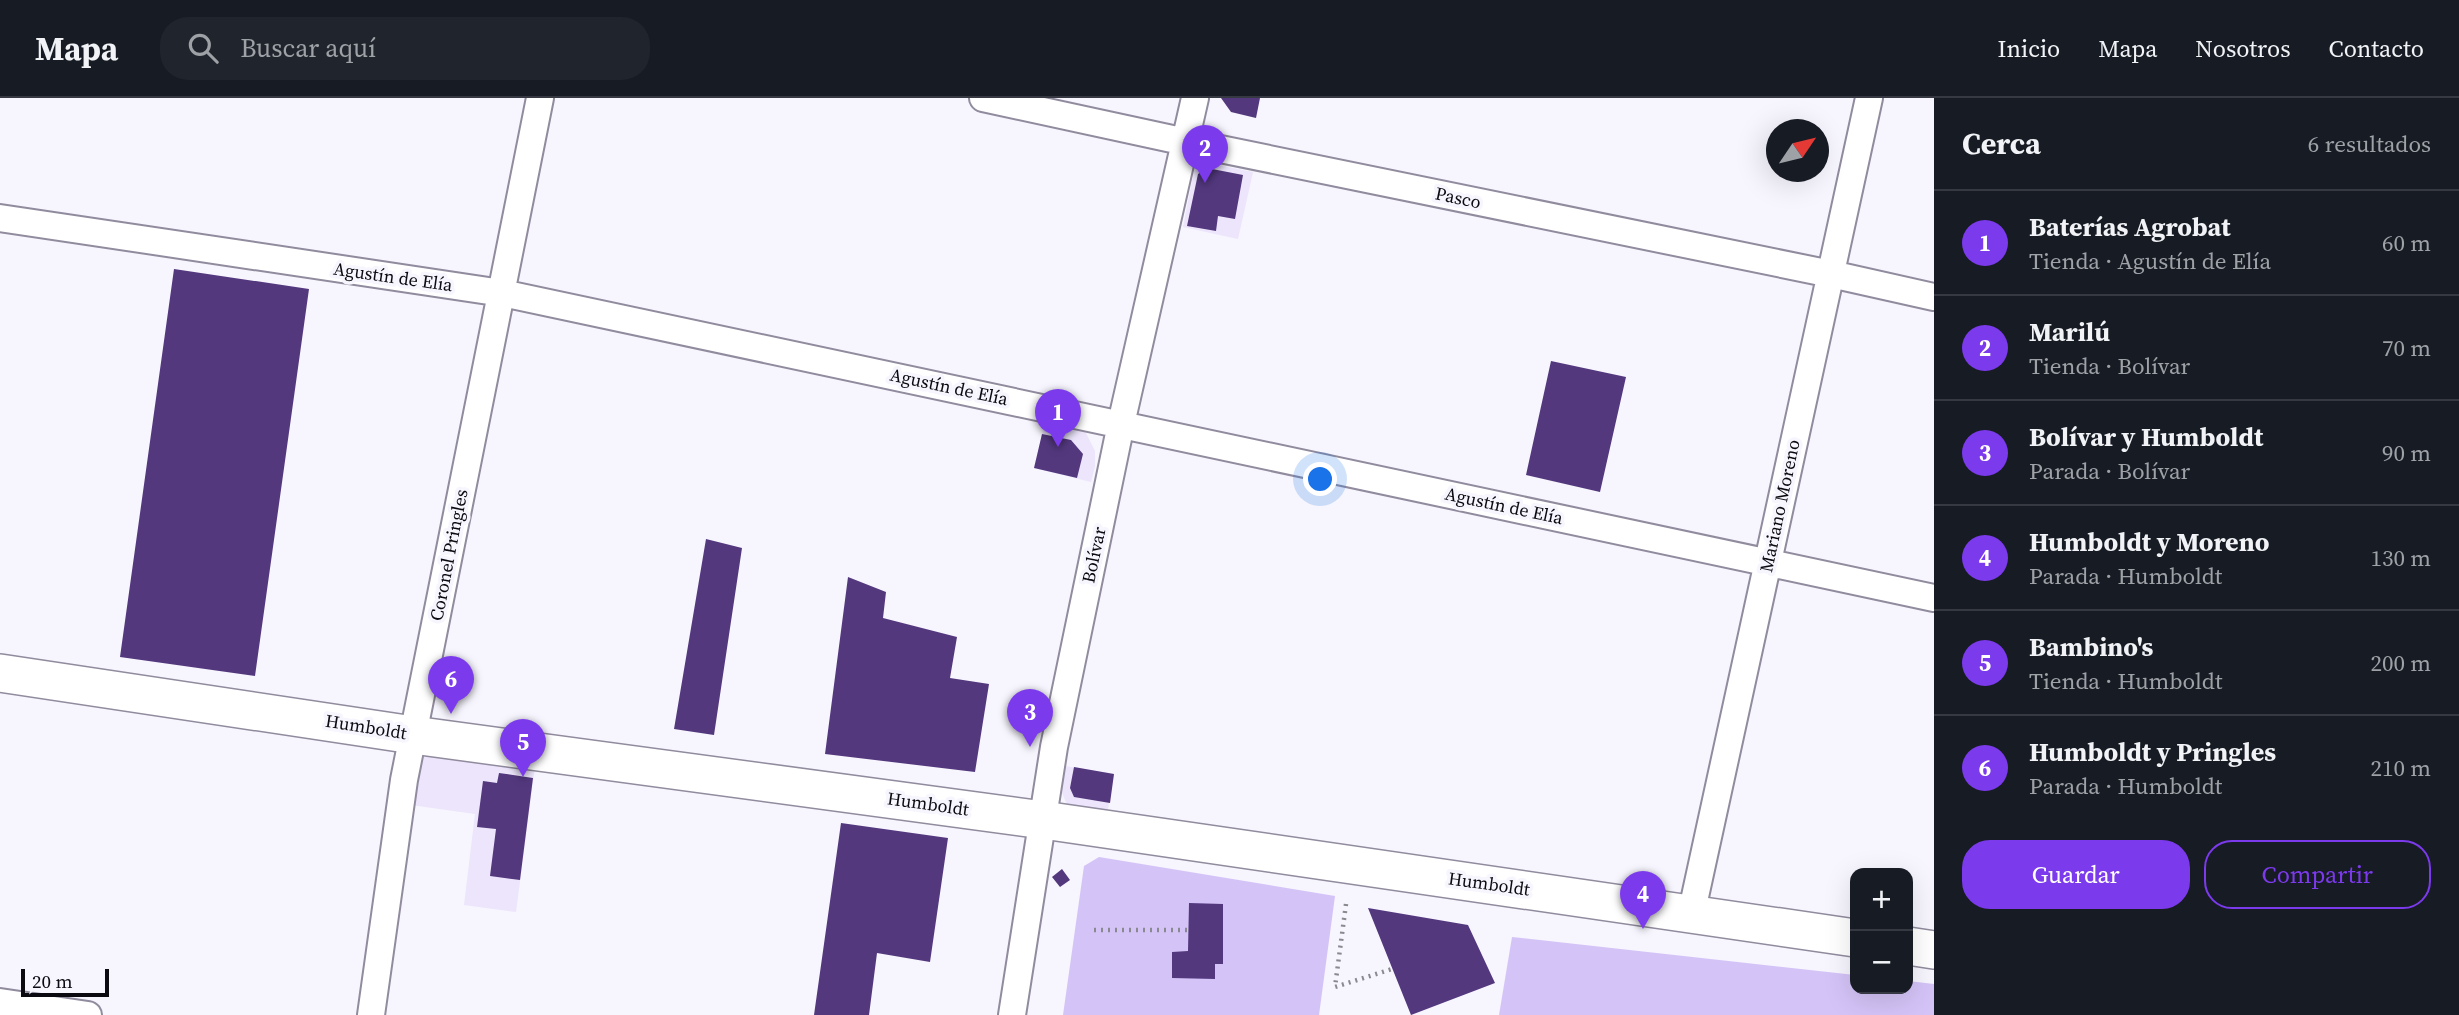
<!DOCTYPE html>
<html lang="es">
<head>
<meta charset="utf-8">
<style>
	body { margin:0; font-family:"Source Serif 4",serif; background:#20242c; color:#f1f3f6 }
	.controls { position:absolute; right:21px; bottom:21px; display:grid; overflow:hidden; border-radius:14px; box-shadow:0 7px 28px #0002 }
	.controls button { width:63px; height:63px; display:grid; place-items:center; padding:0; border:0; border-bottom:2px solid #363941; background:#171b24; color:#f1f3f6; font:35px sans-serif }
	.compass { position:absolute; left:1766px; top:21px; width:63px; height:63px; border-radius:50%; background:#171b24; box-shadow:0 7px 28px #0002; rotate:55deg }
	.scale { position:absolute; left:21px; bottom:18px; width:88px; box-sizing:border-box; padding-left:7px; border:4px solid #0c0a11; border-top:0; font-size:19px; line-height:24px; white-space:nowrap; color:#0c0a11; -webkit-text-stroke:5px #f7f5fd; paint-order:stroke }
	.you { position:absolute; left:1321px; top:382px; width:24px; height:24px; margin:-18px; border:5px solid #fff; border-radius:50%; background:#1a73e8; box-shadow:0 0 0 10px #1a73e833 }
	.badge { display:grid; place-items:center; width:46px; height:46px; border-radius:50%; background:#7c3aed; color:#fff; font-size:23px; font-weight:700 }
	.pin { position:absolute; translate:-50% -58px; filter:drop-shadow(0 2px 4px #0008) }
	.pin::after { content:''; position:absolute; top:37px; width:24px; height:21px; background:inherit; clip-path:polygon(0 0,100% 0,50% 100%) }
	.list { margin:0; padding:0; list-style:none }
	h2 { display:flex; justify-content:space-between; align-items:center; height:91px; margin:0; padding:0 28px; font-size:30px }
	h2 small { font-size:23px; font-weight:400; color:#9ea1a6 }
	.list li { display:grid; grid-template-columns:46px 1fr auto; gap:21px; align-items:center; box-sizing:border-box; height:105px; padding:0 28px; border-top:2px solid #363941 }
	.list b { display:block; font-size:26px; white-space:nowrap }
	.list p { margin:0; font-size:23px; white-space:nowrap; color:#9ea1a6 }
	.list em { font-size:23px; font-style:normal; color:#9ea1a6 }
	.actions { display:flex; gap:14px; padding:21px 28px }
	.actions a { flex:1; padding:16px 0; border:2px solid #7c3aed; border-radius:28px; text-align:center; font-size:24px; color:#7c3aed }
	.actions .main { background:#7c3aed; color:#fff }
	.icon { flex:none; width:38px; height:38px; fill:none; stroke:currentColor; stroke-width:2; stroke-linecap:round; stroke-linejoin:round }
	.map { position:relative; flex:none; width:1934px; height:917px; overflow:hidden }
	header { display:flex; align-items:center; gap:42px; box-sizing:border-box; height:98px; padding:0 35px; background:#171b24; border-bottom:2px solid #363941 }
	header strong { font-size:33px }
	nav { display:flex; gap:38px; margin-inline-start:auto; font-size:24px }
	.search { width:490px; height:63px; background:#20242c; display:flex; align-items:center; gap:18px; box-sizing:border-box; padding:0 24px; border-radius:28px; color:#9ea1a6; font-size:26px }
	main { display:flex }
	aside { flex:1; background:#171b24 }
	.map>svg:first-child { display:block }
</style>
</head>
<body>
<header>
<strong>Mapa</strong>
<div class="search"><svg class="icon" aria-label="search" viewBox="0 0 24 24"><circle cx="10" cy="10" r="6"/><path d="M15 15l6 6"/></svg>Buscar aquí</div>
<nav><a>Inicio</a><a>Mapa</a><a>Nosotros</a><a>Contacto</a></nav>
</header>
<main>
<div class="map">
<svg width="1934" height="917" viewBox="0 0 1934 917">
	<rect width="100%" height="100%" fill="#f7f5fd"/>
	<path fill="#ece5fc" d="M 1198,65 L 1207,65 L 1253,74 L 1238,141 L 1183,129 L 1194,73 Z
		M 1046,320 L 1076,326 L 1086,335 L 1095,353 L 1095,368 L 1091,384 L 1034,370 Z
		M 428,656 L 535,668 L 516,814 L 464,807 L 475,716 L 411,707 L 420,663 Z
		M 1065,668 L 1114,676 L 1106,722 L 1068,709 L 1060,690 Z"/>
	<path fill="#d4c3f7" d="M 1099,759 L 1335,798 L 1319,917 L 1063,917 L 1084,768 Z
		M 1512,839 L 1855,877 L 1855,891 L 1908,891 L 1908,883 L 1934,886 L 1934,917 L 1499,917 Z"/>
	<path fill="#53387e" d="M 1221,0 L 1260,0 L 1256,20 L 1231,14 Z
		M 1207,70 L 1243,77 L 1235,121 L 1218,118 L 1216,133 L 1187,128 L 1198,76 Z
		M 174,171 L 309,191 L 255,578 L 120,559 Z
		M 1551,263 L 1626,279 L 1600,394 L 1526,377 Z
		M 1042,336 L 1071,342 L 1083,356 L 1077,380 L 1034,370 Z
		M 706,441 L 742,450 L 714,637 L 674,631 Z
		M 848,479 L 886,494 L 883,520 L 957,539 L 950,580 L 989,586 L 975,674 L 825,656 Z
		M 1074,669 L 1114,676 L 1110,705 L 1074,699 L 1070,690 Z
		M 499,675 L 533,680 L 520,782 L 490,778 L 496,731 L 477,729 L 483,683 L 497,685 Z
		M 841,725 L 948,740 L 930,864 L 877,855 L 869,917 L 814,917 Z
		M 1062,771 L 1070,782 L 1060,789 L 1052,779 Z
		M 1189,805 L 1223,806 L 1223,866 L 1215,866 L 1215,881 L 1172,880 L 1172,854 L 1188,853 Z
		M 1368,810 L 1468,827 L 1495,885 L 1411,917 Z"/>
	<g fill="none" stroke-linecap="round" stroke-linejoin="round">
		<defs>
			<path id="street" d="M 983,0 L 1186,44 L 1831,176 L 1934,199
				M 0,120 L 502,195 L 1934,500
				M 1691,817 L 1869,0
				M 0,904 L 88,917
				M 371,917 L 404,682 L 540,0
				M 1012,917 L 1054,649 L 1121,326 L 1195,0"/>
			<path id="secondary" d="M 0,575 L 413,637 L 1043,722 L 1855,840
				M 1908,848 L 1934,852"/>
		</defs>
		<use href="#street" stroke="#918b9e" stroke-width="30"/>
		<use href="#secondary" stroke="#918b9e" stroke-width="40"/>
		<path stroke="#8b8990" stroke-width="4.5" stroke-dasharray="2 5" stroke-linecap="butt" d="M 1346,806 L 1335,889 L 1392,871
			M 1094,832 L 1189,832"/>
		<use href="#street" stroke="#fff" stroke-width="26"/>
		<use href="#secondary" stroke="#fff" stroke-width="37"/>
	</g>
	<g text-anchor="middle" stroke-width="7" stroke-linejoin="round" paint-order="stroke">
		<g font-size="18" fill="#0c0a11" stroke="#f7f5fd">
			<text transform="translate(1458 100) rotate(12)" y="6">Pasco</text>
			<text transform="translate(393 179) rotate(8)" y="6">Agustín de Elía</text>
			<text transform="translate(949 289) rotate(12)" y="6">Agustín de Elía</text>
			<text transform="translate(1504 408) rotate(12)" y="6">Agustín de Elía</text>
			<text transform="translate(1780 408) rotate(-78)" y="6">Mariano Moreno</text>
			<text transform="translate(449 457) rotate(-79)" y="6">Coronel Pringles</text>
			<text transform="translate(1094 457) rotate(-78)" y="6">Bolívar</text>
			<text transform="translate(366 629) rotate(9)" y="6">Humboldt</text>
			<text transform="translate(928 706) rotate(8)" y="6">Humboldt</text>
			<text transform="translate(1489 786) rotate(8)" y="6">Humboldt</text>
		</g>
	</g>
</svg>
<div class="controls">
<button>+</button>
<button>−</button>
</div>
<svg class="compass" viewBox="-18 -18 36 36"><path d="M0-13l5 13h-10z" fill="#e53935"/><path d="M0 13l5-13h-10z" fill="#9ea1a6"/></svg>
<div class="scale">20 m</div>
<div class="you"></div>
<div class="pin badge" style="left:1058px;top:349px">1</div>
<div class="pin badge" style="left:1205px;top:85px">2</div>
<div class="pin badge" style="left:1030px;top:649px">3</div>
<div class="pin badge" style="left:1643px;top:831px">4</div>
<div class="pin badge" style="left:523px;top:679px">5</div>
<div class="pin badge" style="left:451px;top:616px">6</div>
</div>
<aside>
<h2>Cerca<small>6 resultados</small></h2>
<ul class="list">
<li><span class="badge">1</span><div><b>Baterías Agrobat</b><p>Tienda · Agustín de Elía</p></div><em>60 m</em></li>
<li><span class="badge">2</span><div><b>Marilú</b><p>Tienda · Bolívar</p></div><em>70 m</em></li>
<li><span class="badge">3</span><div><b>Bolívar y Humboldt</b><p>Parada · Bolívar</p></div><em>90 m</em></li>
<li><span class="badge">4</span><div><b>Humboldt y Moreno</b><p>Parada · Humboldt</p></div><em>130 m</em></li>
<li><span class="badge">5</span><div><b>Bambino's</b><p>Tienda · Humboldt</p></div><em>200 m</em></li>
<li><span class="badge">6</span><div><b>Humboldt y Pringles</b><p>Parada · Humboldt</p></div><em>210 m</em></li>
</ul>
<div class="actions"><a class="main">Guardar</a><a>Compartir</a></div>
</aside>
</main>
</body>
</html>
